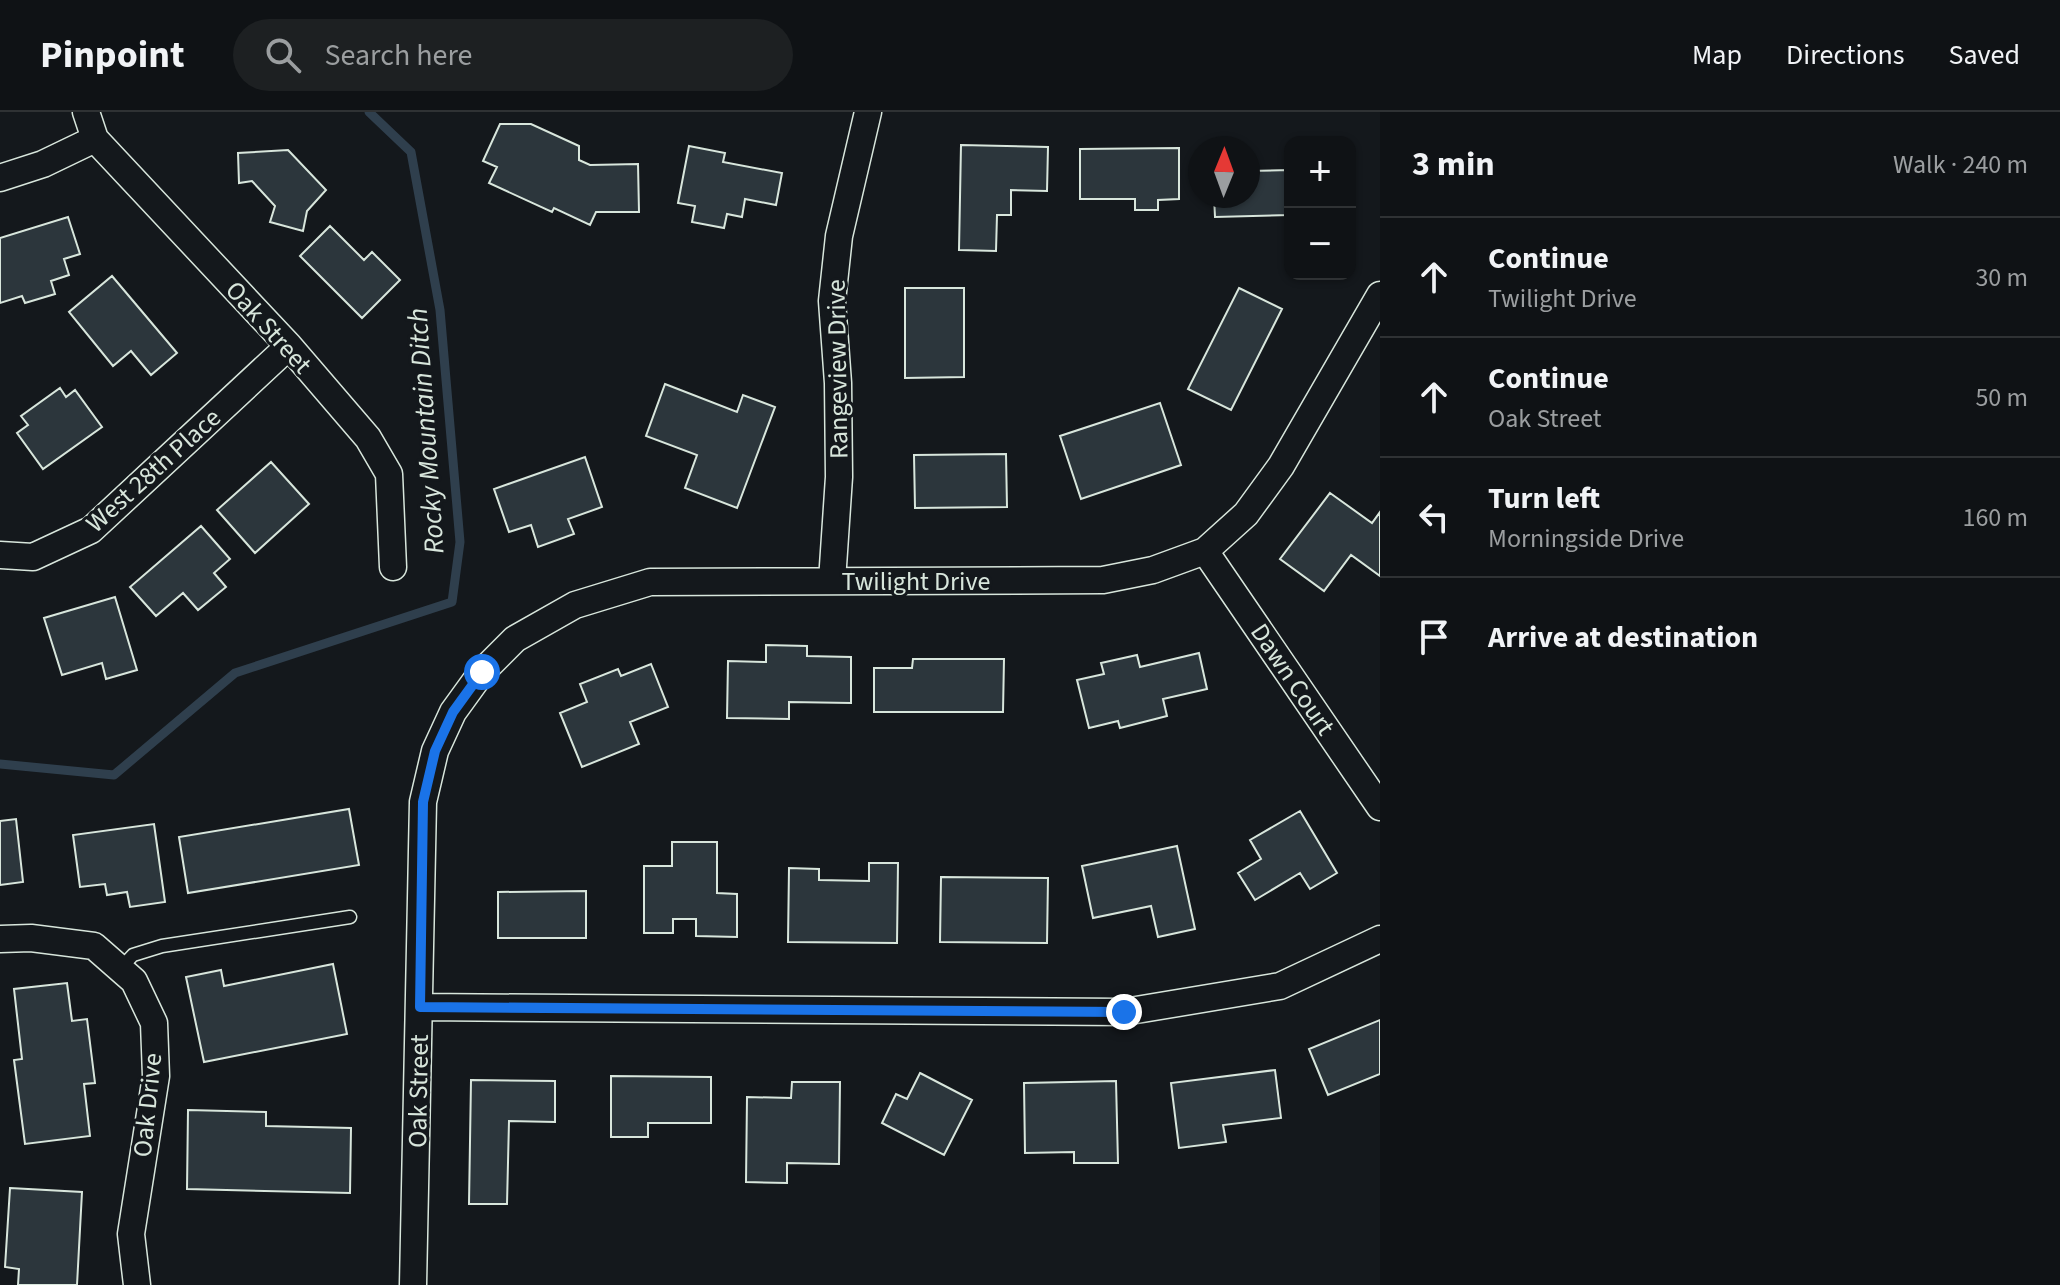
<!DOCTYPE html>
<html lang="en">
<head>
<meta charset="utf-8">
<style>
	body { margin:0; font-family:"Source Sans 3",sans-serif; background:#1d2022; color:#f1f3f6 }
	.controls { position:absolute; right:24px; top:24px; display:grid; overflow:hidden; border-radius:16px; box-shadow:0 2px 6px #0004 }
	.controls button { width:72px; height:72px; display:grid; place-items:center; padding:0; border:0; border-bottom:2px solid #2f3234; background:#0f1215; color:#f1f3f6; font:40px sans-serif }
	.compass { position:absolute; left:1188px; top:24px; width:72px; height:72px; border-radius:50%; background:#0f1215; box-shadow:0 2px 6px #0004; rotate:1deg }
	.stop { position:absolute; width:24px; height:24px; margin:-18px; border:6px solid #1a73e8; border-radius:50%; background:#fff }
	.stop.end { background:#1a73e8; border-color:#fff; box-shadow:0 2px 8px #0008 }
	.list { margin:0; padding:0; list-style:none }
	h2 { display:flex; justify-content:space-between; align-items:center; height:104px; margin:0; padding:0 32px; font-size:34px }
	h2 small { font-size:26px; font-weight:400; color:#9b9ea0 }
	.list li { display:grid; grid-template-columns:52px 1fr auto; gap:24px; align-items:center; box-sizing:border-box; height:120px; padding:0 32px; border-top:2px solid #2f3234 }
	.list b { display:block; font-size:30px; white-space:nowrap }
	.list p { margin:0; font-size:26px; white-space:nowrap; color:#9b9ea0 }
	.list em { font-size:26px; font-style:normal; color:#9b9ea0 }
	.icon { flex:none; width:44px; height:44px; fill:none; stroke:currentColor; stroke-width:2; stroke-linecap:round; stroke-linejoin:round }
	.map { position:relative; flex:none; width:1380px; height:1173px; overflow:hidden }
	header { display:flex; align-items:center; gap:48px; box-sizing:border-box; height:112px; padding:0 40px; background:#0f1215; border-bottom:2px solid #2f3234 }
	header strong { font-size:38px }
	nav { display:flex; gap:44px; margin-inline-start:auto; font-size:28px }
	.search { width:560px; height:72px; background:#1d2022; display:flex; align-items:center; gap:20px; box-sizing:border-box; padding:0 28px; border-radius:44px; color:#9b9ea0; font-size:30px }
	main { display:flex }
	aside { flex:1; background:#0f1215 }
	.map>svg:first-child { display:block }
</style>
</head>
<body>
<header>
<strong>Pinpoint</strong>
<div class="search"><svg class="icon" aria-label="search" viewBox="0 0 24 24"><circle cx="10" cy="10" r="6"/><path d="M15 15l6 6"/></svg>Search here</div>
<nav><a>Map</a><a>Directions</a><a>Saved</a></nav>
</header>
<main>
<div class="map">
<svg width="1380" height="1173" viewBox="0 0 1380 1173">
	<rect width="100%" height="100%" fill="#14181c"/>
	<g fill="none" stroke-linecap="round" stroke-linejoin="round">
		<path stroke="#2f3f4d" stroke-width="9" d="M 0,652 L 114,663 L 235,561 L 452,490 L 460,430 L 440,198 L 411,40 L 369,0"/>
	</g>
	<path fill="#2c363c" stroke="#d8e6dc" stroke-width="2" d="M 500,12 L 531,12 L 579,34 L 579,48 L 590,53 L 638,52 L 639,100 L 596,100 L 590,113 L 554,96 L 552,100 L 489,71 L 497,55 L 483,49 Z
		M 961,33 L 1048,35 L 1047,79 L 1011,78 L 1011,103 L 997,103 L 996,139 L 959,138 Z
		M 689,34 L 725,41 L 723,50 L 782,61 L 776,93 L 745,87 L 742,105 L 727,102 L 724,116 L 692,110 L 695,94 L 678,91 Z
		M 1179,36 L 1179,87 L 1158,88 L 1158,98 L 1135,98 L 1135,87 L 1080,87 L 1080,37 Z
		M 288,38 L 326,78 L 307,99 L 303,119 L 270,110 L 275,94 L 252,69 L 239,71 L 238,41 Z
		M 1290,58 L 1290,103 L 1215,105 L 1214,84 L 1248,84 L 1248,59 Z
		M 68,105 L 80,142 L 64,147 L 69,163 L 51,169 L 55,182 L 25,191 L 22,184 L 0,191 L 0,126 Z
		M 330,114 L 364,148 L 372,140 L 400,168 L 362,206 L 300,144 Z
		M 112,164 L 177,241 L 151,263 L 131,239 L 113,254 L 69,200 Z
		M 905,176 L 964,176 L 964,265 L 905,266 Z
		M 1239,176 L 1282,197 L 1231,298 L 1188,277 Z
		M 665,272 L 737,300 L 743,283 L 775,295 L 737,396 L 685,376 L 697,343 L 646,324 Z
		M 60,276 L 66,285 L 75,278 L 102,315 L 43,357 L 17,321 L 28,313 L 21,304 Z
		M 1160,291 L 1181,353 L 1081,387 L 1060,324 Z
		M 1006,342 L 1007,395 L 915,396 L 914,343 Z
		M 585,345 L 602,395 L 568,407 L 574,422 L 538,435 L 531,413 L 509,420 L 494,377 Z
		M 271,350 L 309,392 L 255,441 L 217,398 Z
		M 1330,381 L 1372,411 L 1380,400 L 1380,464 L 1351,443 L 1324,479 L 1280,447 Z
		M 201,414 L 230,447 L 214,461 L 226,475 L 198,498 L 183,481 L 156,504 L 130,475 Z
		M 115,485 L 137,558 L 106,567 L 102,551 L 62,563 L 44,506 Z
		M 766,533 L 807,534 L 807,544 L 851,545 L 851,591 L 789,590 L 789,607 L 727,606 L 728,549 L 766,550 Z
		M 1199,541 L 1207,577 L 1163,587 L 1167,604 L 1120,616 L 1118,609 L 1089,616 L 1077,568 L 1104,562 L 1101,551 L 1137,543 L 1140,555 Z
		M 913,547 L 1004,547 L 1003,600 L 874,600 L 874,556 L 912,556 Z
		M 651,552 L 668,595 L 630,610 L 639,632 L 582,655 L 560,601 L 587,590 L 580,572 L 618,557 L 621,564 Z
		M 349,697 L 359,753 L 188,781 L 179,725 Z
		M 1300,699 L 1337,761 L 1310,777 L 1300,761 L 1255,788 L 1238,761 L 1261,747 L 1250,728 Z
		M 16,707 L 23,770 L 0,773 L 0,709 Z
		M 154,712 L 165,790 L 130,795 L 127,780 L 107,783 L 105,772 L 80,775 L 73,723 Z
		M 672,730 L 717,730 L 717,781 L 737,782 L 737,825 L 696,824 L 696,807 L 673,807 L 673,821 L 644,821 L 644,754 L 672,754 Z
		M 1177,734 L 1195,817 L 1158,825 L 1151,794 L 1093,806 L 1082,754 Z
		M 869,751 L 898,751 L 897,831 L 788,830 L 789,756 L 819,757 L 819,768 L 869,769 Z
		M 941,765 L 1048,766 L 1047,831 L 940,830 Z
		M 586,779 L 586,826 L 498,826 L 498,780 Z
		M 333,852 L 347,922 L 204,950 L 186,865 L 221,858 L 224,874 Z
		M 67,871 L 72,909 L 87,907 L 95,971 L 84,972 L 90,1024 L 25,1032 L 14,948 L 22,947 L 14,877 Z
		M 1380,908 L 1380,962 L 1328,983 L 1309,937 Z
		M 1275,958 L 1281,1006 L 1223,1013 L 1226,1030 L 1179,1036 L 1171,971 Z
		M 920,961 L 972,988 L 944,1043 L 882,1011 L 896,982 L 907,987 Z
		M 611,964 L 711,965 L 711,1011 L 648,1011 L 648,1025 L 611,1025 Z
		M 471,968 L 555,969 L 555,1010 L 509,1009 L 507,1092 L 469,1092 Z
		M 1116,969 L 1118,1051 L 1074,1051 L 1074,1040 L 1025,1041 L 1024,971 Z
		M 792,970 L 840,970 L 839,1052 L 787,1051 L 787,1071 L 746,1070 L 747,985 L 791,986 Z
		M 188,998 L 266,1000 L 266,1014 L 351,1016 L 350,1081 L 187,1077 Z
		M 10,1076 L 82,1080 L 77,1173 L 18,1173 L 19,1157 L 5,1155 Z"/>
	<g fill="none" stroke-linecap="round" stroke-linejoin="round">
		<defs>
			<path id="service" d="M 120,857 L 133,843 L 162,834 L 350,805"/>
			<path id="minor" d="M 86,0 L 95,27 L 289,234 L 368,326 L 389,362 L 393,455
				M 0,66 L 43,52 L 95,27
				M 1205,439 L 1380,695
				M 0,443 L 33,445 L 91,418 L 289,234
				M 832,469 L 839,365 L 838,271 L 832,189 L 839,124 L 868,0
				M 0,827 L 31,826 L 94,834 L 134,869 L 154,911 L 156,964 L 131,1122 L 137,1173
				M 420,895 L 1124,900 L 1280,874 L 1380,827
				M 413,1173 L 423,690 L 435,639 L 453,600 L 482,560 L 515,527 L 575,493 L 650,470 L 1103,468 L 1153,458 L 1205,439 L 1246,402 L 1281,354 L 1380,183"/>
		</defs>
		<use href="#service" stroke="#d8e6dc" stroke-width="15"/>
		<use href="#minor" stroke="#d8e6dc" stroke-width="29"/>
		<use href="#service" stroke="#14181c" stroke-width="12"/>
		<use href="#minor" stroke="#14181c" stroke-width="26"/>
	</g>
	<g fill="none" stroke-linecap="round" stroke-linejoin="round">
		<path stroke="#1a73e8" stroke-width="10" d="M 482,560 L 453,600 L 435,639 L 423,690 L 420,895 L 1124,900"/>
	</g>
	<g text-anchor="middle" stroke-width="6" stroke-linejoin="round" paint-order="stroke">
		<g font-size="26" fill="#d8e6dc" stroke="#14181c">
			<text transform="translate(269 215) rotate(48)" y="9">Oak Street</text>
			<text transform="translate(837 257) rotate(-91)" y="9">Rangeview Drive</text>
			<text transform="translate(153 358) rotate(-42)" y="9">West 28th Place</text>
			<text x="916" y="478">Twilight Drive</text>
			<text transform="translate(1293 567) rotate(56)" y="9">Dawn Court</text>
			<text transform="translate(418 979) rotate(-89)" y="9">Oak Street</text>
			<text transform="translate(147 993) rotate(-84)" y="9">Oak Drive</text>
		</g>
		<g font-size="28" font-style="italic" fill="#d8e6dc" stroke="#14181c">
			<text transform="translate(425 319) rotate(-94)" y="10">Rocky Mountain Ditch</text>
		</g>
	</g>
</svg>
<div class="controls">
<button>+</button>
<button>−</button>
</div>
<svg class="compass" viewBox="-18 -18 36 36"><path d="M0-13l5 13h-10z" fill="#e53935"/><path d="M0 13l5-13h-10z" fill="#9b9ea0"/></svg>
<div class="stop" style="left:482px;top:560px"></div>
<div class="stop end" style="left:1124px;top:900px"></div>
</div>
<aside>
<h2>3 min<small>Walk · 240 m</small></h2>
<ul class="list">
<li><svg class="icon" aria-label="ahead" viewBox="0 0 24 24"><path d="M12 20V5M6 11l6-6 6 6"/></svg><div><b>Continue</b><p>Twilight Drive</p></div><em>30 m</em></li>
<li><svg class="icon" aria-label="ahead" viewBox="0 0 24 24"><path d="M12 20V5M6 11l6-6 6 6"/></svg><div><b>Continue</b><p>Oak Street</p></div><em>50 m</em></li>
<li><svg class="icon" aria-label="left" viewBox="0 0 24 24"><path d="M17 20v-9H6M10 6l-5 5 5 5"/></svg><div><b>Turn left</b><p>Morningside Drive</p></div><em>160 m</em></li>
<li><svg class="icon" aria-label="arrive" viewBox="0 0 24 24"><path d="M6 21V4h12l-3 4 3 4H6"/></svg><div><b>Arrive at destination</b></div></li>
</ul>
</aside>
</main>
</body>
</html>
